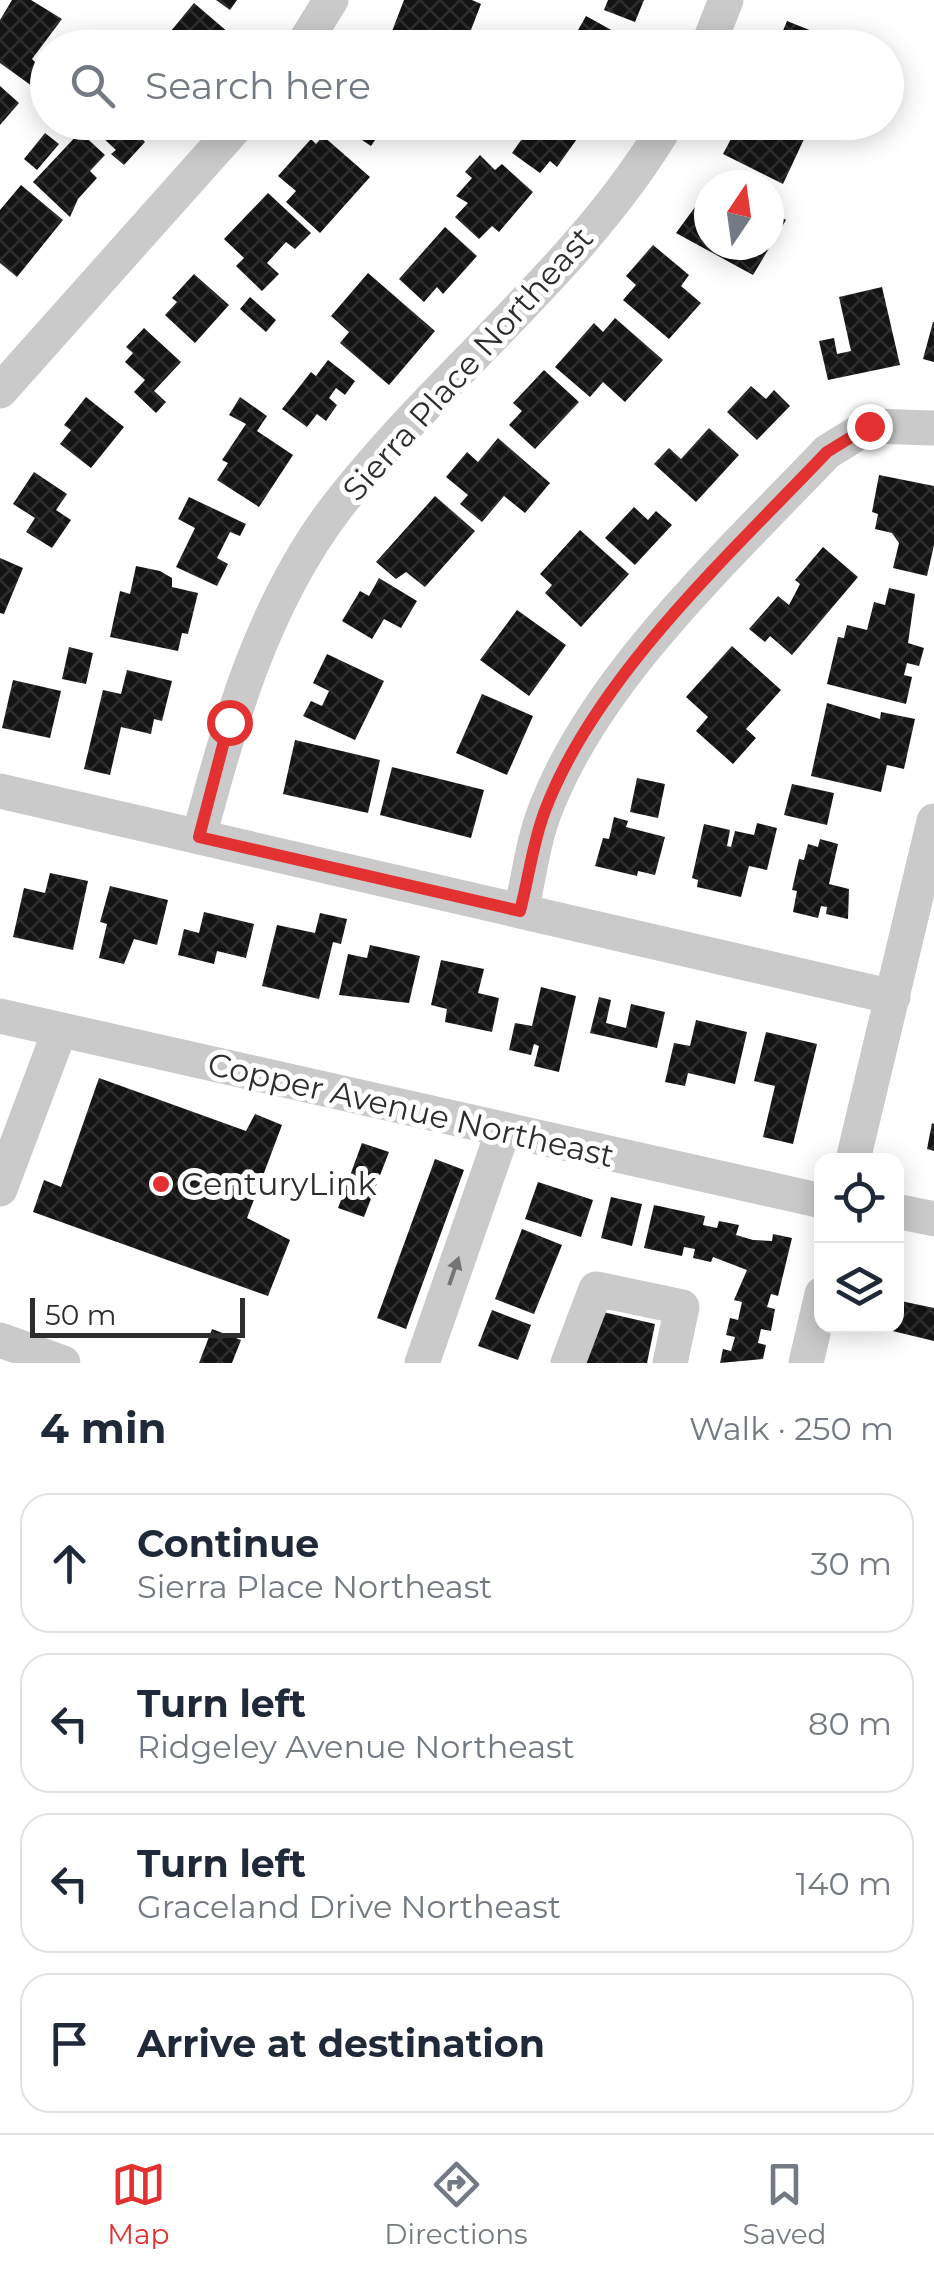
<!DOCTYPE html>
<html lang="en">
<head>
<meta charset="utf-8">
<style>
	body { margin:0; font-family:Montserrat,sans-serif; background:#f6f6f7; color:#1f2937 }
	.controls { position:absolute; right:30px; bottom:30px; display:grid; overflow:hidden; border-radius:20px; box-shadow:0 5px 25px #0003 }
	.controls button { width:90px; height:90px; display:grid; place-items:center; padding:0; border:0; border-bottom:2px solid #e0e1e3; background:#fff; color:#1f2937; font:50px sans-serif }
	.compass { position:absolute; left:694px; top:170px; width:90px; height:90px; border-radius:50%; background:#fff; box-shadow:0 5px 25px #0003; rotate:13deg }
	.scale { position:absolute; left:30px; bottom:25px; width:215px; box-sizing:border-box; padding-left:10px; border:5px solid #2d2d2d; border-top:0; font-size:28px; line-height:35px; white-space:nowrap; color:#2d2d2d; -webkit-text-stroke:8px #fff; paint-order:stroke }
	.stop { position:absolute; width:30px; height:30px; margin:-22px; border:8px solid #e23130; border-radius:50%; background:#fff }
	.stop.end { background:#e23130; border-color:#fff; box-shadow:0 2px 10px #0008 }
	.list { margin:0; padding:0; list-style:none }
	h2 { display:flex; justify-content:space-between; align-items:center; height:130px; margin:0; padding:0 40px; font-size:42px }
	h2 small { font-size:32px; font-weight:400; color:#747a83 }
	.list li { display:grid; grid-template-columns:65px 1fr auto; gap:30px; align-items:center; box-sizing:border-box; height:140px; margin:0 20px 20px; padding:0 20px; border:2px solid #e0e1e3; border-radius:30px }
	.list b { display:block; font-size:38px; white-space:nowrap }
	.list p { margin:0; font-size:32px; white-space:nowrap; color:#747a83 }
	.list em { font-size:32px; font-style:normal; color:#747a83 }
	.icon { flex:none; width:55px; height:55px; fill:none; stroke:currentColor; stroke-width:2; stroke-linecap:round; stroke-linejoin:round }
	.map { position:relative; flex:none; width:934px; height:1363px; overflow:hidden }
	.search { position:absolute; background:#fff; box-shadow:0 5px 25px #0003; left:30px; right:30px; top:30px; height:110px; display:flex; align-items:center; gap:25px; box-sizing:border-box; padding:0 35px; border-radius:55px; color:#747a83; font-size:38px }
	.sheet { height:770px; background:#fff }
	nav { display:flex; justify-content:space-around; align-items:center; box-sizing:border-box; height:140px; border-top:2px solid #e0e1e3; background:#fff; font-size:28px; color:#747a83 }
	nav a { display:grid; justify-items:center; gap:5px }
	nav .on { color:#e23130 }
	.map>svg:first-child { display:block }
</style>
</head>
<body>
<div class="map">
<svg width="934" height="1363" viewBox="0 0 934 1363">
	<defs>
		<pattern id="building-cross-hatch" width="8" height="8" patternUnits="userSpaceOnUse" patternTransform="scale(2.5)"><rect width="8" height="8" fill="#141414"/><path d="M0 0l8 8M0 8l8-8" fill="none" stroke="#2e2e2e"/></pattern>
	</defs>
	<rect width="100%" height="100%" fill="#fff"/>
	<path fill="url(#building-cross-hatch)" d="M 12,0 L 31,0 L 62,19 L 32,59 L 43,70 L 32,86 L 0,63 L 0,20 Z
		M 216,0 L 237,0 L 230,10 Z
		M 404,0 L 472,0 L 481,4 L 464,48 L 411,48 L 389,39 Z
		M 608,0 L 644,0 L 635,22 L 604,10 Z
		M 194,3 L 236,39 L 229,48 L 167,48 L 161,43 Z
		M 586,16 L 635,43 L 632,48 L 553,48 L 560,34 L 572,41 Z
		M 787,21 L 852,47 L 852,48 L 776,48 Z
		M 487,36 L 502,44 L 500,48 L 479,48 Z
		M 0,86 L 19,103 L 0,125 Z
		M 86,122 L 150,122 L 139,136 L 145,142 L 124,165 L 111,154 L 116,150 Z
		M 335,122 L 387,122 L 371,146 Z
		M 503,122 L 589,122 L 557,167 L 550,161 L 540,173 L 512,153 L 524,136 Z
		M 740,122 L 812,122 L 783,184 L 723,154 Z
		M 80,132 L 105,155 L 90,171 L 97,178 L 78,199 L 70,217 L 33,182 Z
		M 45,133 L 59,144 L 37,170 L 24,159 Z
		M 323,136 L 370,177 L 320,233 L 286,202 L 296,191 L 278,176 L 311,139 L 316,144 Z
		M 480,155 L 495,170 L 502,164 L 533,192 L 499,232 L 492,226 L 479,239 L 455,217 L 468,203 L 456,196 L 472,178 L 465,172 Z
		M 21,185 L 63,220 L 17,277 L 0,263 L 0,210 Z
		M 709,188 L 709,245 L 769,245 L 769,209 L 786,220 L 753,275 L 676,233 Z
		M 268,193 L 311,233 L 295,249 L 286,242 L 267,263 L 279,274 L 262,291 L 236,266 L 244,258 L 224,239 Z
		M 445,227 L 477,256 L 443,294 L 437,287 L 424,302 L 399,279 Z
		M 653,245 L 689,275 L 681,286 L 701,303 L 669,339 L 623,300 L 636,285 L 626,276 Z
		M 368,273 L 435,331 L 389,385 L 340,343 L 349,332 L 331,316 Z
		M 194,274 L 229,305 L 195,343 L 165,315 L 177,302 L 172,298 Z
		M 882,287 L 900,365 L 828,380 L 819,341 L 834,338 L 837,354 L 851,351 L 839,297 Z
		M 250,297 L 276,320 L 266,332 L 240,309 Z
		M 615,318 L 663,360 L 625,402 L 603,382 L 590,397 L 555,367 L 594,323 L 603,332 Z
		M 933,322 L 934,322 L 934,362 L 923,359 Z
		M 144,328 L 181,362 L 154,391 L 166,402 L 156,413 L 134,392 L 145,380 L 125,362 L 133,353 L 126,347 Z
		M 328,360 L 355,381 L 345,395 L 336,388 L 329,398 L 337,405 L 326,421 L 317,414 L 307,427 L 282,409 L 311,372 L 316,376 Z
		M 544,370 L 579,402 L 535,449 L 509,425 L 522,411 L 513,403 Z
		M 751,386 L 766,399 L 774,390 L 790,406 L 757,440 L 727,412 Z
		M 86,397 L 124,427 L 91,468 L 60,444 L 71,430 L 64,425 Z
		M 240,397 L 267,416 L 257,431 L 293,455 L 259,507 L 217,480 L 228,463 L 222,460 L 246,424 L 229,415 Z
		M 709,428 L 739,455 L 696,502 L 654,464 L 669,448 L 681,459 Z
		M 498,438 L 550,483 L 525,513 L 504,496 L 482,522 L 460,504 L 468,495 L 446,477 L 467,452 L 478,462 Z
		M 34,472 L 67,494 L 56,510 L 71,520 L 52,548 L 26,532 L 35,518 L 13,504 Z
		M 879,475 L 934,486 L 934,545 L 927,576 L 893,568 L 899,543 L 892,533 L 875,529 L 878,514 L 872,512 Z
		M 435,496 L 475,531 L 425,587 L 406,572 L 396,579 L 376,562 Z
		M 189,497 L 246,524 L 240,536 L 230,532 L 217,558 L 228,564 L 217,586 L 176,567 L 195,528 L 178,519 Z
		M 634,507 L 648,520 L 656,511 L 672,525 L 635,565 L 605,538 Z
		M 580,530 L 629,574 L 581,627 L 545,593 L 552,585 L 540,574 Z
		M 823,547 L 858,577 L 792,655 L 770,636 L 765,642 L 749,629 L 778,596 L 789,605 L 800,584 L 795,580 Z
		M 0,558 L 23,568 L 4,614 L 0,613 Z
		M 136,566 L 160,571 L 172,578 L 172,587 L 198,593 L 188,634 L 182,633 L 178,651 L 110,637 L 120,591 L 130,594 Z
		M 379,578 L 417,601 L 401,628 L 384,619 L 372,639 L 342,621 L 360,591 L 369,596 Z
		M 889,588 L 915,594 L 908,643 L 924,648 L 919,666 L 907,663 L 904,675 L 912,677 L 906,704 L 827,684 L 838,637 L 844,638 L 847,625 L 867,630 L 874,602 L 885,605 Z
		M 517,610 L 566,645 L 529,696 L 480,660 Z
		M 732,646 L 781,690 L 746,729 L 756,738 L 733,764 L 696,731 L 708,717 L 686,697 Z
		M 69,647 L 93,653 L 86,684 L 62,679 Z
		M 327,654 L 384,681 L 355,740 L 303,716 L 311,701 L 322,706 L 329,691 L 313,683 Z
		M 127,670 L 172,681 L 162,721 L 154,719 L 151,734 L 121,727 L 110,775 L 84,769 L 103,690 L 121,694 Z
		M 13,680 L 61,691 L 50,738 L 2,728 Z
		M 482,694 L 533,716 L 507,775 L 456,753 Z
		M 827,703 L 880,719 L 881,712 L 915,719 L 904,769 L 887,765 L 881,792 L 811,776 Z
		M 295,740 L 380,760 L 368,813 L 283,794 Z
		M 392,767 L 484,790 L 471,838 L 380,815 Z
		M 637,778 L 665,784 L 658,818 L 630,812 Z
		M 792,784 L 834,793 L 827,825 L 784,815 Z
		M 614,817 L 628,821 L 626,827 L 665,837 L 655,875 L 638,871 L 637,876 L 595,866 L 603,838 L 609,839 Z
		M 757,823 L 777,828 L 767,870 L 749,866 L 741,897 L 697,887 L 698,880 L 692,878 L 704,824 L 730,830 L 727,846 L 731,847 L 735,831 L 754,835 Z
		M 820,839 L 838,844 L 829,884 L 849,889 L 848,919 L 826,914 L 827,907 L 821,906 L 818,918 L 793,912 L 797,891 L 792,890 L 799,859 L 804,860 L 808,844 L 818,847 Z
		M 50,873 L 88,881 L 73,950 L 13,937 L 24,888 L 45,893 Z
		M 110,886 L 168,900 L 157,945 L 134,939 L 124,964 L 99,958 L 107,924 L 100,922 Z
		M 204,912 L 254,924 L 246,958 L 217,951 L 214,964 L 178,955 L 184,929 L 199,933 Z
		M 320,913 L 347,919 L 341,944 L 333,942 L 319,999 L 262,986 L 277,925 L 315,933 Z
		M 370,945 L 420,956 L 409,1003 L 339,995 L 348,954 L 367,958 Z
		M 441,960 L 484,969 L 478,993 L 499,998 L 492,1032 L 445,1022 L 447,1009 L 431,1005 Z
		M 541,987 L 576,996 L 559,1072 L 534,1066 L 539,1046 L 534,1044 L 531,1055 L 509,1050 L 515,1023 L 532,1026 Z
		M 599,997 L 611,1000 L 606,1023 L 626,1028 L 631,1004 L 665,1012 L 657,1048 L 590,1033 Z
		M 696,1020 L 747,1032 L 735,1084 L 688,1073 L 685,1086 L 665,1082 L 674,1043 L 690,1046 Z
		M 766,1032 L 817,1044 L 793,1144 L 763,1137 L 775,1086 L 754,1081 Z
		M 99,1078 L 246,1131 L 255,1114 L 282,1125 L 247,1218 L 290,1240 L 268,1296 L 33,1212 L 44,1180 L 61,1187 Z
		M 932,1123 L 934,1124 L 934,1151 L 927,1149 Z
		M 362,1143 L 389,1152 L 364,1217 L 338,1208 Z
		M 435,1159 L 464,1170 L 406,1329 L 377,1318 Z
		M 538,1182 L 593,1200 L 581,1237 L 525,1219 Z
		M 611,1197 L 642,1204 L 632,1246 L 601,1238 Z
		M 654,1205 L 705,1216 L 703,1225 L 717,1228 L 719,1221 L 739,1225 L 736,1235 L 753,1240 L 772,1241 L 773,1234 L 792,1238 L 778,1296 L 771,1294 L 767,1307 L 775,1309 L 771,1331 L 761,1329 L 758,1343 L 766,1345 L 763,1359 L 720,1363 L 723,1349 L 731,1351 L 735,1337 L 726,1335 L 730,1318 L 738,1320 L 742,1302 L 734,1300 L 747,1270 L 713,1257 L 711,1262 L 693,1258 L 695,1249 L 684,1247 L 682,1256 L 644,1248 Z
		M 522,1229 L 562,1245 L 534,1314 L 495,1299 Z
		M 896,1300 L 934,1308 L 934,1341 L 876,1327 L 896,1326 Z
		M 492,1310 L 531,1325 L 518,1360 L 478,1346 Z
		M 603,1312 L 655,1324 L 647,1363 L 583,1363 Z
		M 212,1329 L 241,1340 L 232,1363 L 199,1363 Z"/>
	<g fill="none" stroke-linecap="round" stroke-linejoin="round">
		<path stroke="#cacaca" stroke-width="35" d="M 301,48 L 331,0
			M 707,48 L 726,0
			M 0,391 L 240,122
			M 0,791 L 893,997
			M 199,837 C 229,723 263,604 336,508 C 439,374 582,269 668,122
			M 521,911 C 529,877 533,840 546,808 C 597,676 730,554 827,452 L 869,426 L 934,428
			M 0,1016 L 822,1201
			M 853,1160 L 934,821
			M 0,1189 L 60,1030
			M 896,1211 L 934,1219
			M 0,1340 L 63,1363
			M 422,1363 L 503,1131
			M 568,1363 L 596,1289 L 682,1307 L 670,1363
			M 806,1363 L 822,1294"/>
	</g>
	<defs><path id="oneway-solid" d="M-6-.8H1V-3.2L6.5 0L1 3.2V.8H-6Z" transform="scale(2.5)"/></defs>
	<use fill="#747474" href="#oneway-solid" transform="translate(454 1271) rotate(-71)"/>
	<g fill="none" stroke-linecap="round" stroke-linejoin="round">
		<path stroke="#e23130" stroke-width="12" d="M 229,722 L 199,837 L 520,911 C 529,877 533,840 546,808 C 597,676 730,554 827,452 L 869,426"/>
	</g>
	<circle fill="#e23130" stroke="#fff" stroke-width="4" cx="161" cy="1184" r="10"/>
	<g text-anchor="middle" stroke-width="10" stroke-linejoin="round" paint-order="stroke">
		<g font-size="32" fill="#2d2d2d" stroke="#fff">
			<text transform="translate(468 364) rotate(-48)" y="11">Sierra Place Northeast</text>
			<text transform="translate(411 1110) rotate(13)" y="11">Copper Avenue Northeast</text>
		</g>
		<g font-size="32" fill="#2d2d2d" stroke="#fff" text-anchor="start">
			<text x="181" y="1195">CenturyLink</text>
		</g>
	</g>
</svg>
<div class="controls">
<button><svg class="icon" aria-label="locate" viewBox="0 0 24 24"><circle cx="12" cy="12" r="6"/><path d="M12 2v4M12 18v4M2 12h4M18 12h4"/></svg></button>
<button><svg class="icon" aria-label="layers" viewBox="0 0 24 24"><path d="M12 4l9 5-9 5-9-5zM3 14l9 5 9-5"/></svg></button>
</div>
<svg class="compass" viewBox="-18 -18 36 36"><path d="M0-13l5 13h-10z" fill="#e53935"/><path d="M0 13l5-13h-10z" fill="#747a83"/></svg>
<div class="scale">50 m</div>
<div class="stop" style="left:229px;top:722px"></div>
<div class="stop end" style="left:869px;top:426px"></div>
<div class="search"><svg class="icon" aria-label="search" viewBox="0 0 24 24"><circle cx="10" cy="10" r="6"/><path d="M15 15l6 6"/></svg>Search here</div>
</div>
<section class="sheet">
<h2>4 min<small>Walk · 250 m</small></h2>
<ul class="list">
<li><svg class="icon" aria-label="ahead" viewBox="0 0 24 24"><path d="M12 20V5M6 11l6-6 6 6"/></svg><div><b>Continue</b><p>Sierra Place Northeast</p></div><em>30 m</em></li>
<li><svg class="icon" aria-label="left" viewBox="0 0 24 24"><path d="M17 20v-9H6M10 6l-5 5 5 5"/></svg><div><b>Turn left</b><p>Ridgeley Avenue Northeast</p></div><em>80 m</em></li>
<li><svg class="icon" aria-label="left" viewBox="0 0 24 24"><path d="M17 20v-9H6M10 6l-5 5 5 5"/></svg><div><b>Turn left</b><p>Graceland Drive Northeast</p></div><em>140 m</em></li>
<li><svg class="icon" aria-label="arrive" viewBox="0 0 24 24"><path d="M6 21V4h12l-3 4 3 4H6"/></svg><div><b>Arrive at destination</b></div></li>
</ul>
</section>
<nav>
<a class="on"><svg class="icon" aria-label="map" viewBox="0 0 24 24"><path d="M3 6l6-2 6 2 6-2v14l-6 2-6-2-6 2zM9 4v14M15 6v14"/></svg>Map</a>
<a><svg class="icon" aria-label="directions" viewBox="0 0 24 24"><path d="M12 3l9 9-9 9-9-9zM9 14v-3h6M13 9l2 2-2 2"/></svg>Directions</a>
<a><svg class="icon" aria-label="saved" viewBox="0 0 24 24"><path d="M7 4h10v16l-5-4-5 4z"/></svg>Saved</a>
</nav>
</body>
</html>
